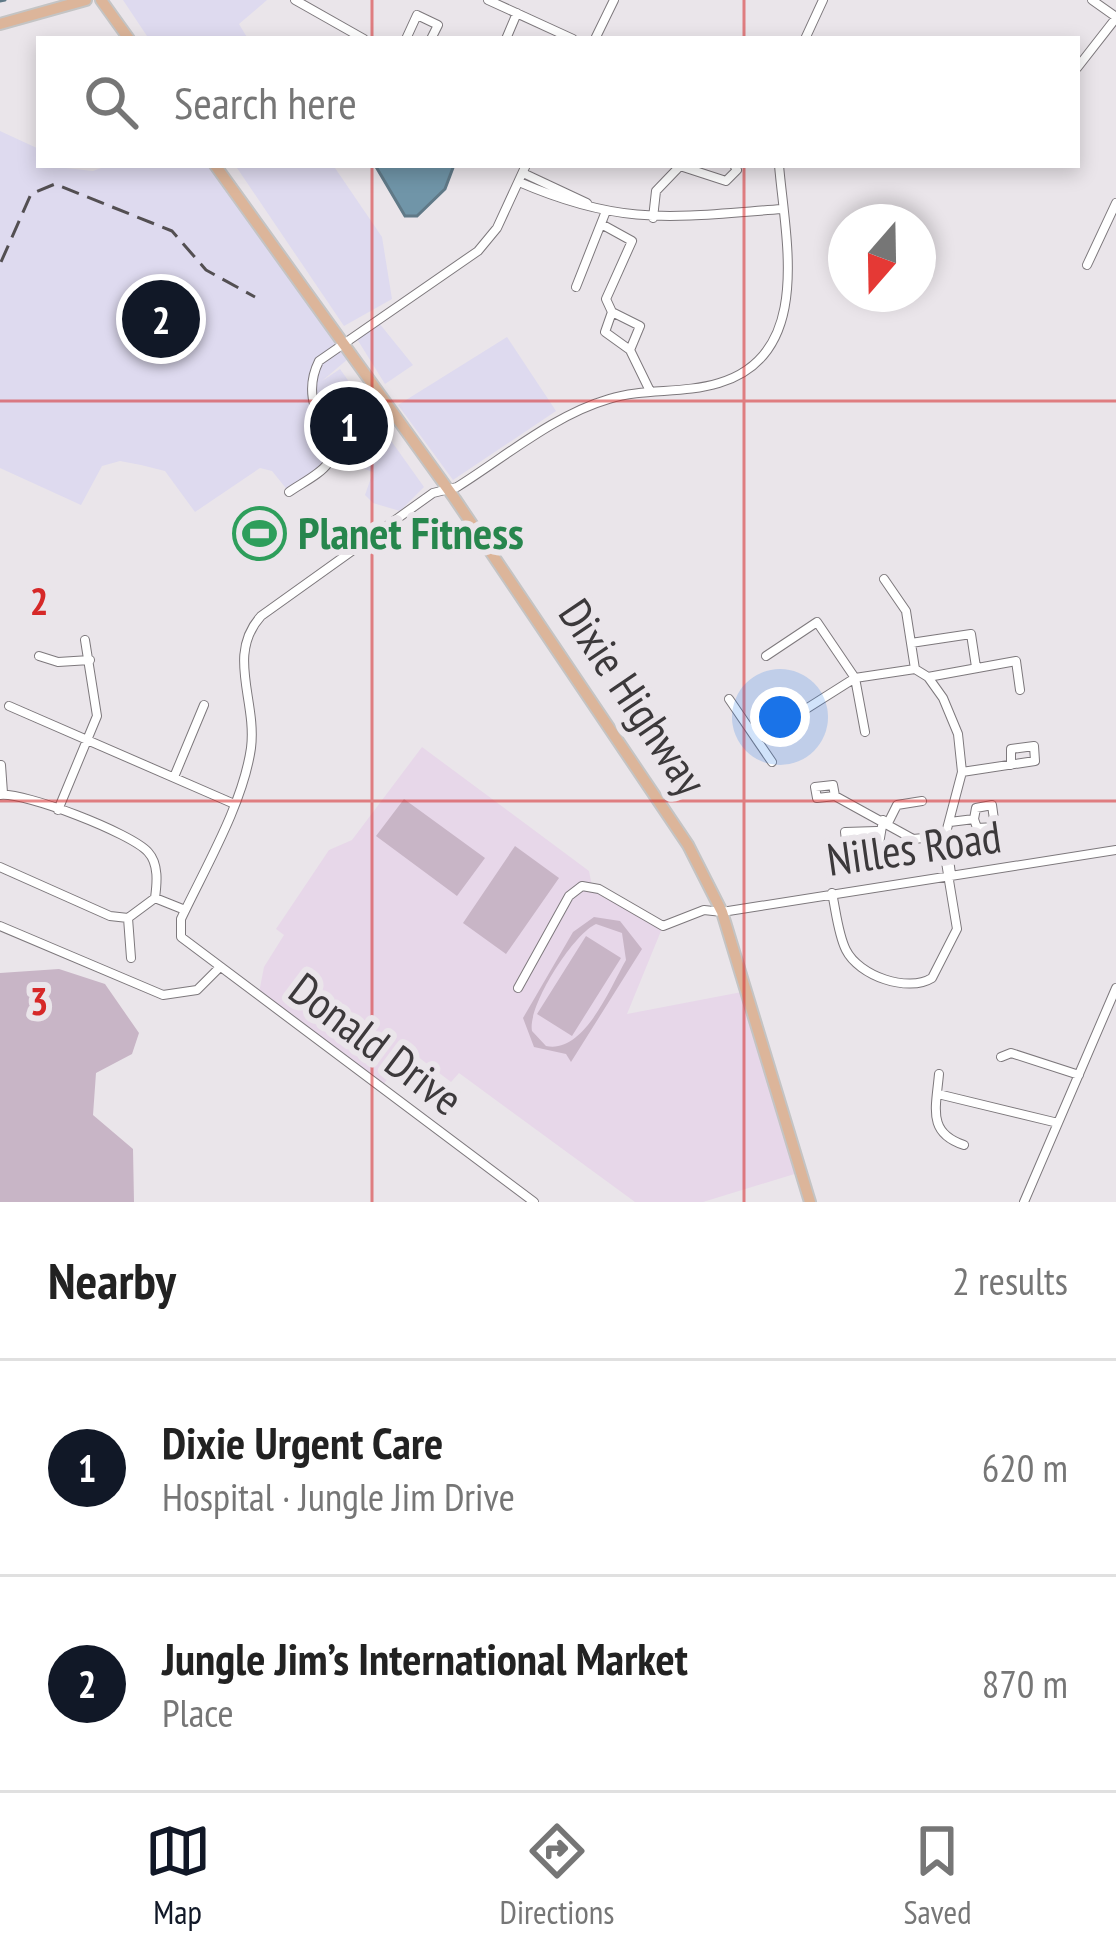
<!DOCTYPE html>
<html lang="en">
<head>
<meta charset="utf-8">
<style>
	body { margin:0; font-family:"PT Sans Narrow",sans-serif; background:#f6f6f6; color:#222 }
	.compass { position:absolute; left:828px; top:204px; width:108px; height:108px; border-radius:50%; background:#fff; box-shadow:0 6px 18px #0003; rotate:200deg }
	.you { position:absolute; left:780px; top:717px; width:42px; height:42px; margin:-30px; border:9px solid #fff; border-radius:50%; background:#1a73e8; box-shadow:0 0 0 18px #1a73e833 }
	.badge { display:grid; place-items:center; width:78px; height:78px; border-radius:50%; background:#111827; color:#fff; font-size:39px; font-weight:700 }
	.pin { position:absolute; translate:-50% -50%; border:6px solid #fff; box-shadow:0 3px 12px #0006 }
	.list { margin:0; padding:0; list-style:none }
	h2 { display:flex; justify-content:space-between; align-items:center; height:156px; margin:0; padding:0 48px; font-size:51px }
	h2 small { font-size:39px; font-weight:400; color:#767676 }
	.list li { display:grid; grid-template-columns:78px 1fr auto; gap:36px; align-items:center; box-sizing:border-box; height:216px; padding:0 48px; border-top:3px solid #e0e0e0 }
	.list b { display:block; font-size:45px; white-space:nowrap }
	.list p { margin:0; font-size:39px; white-space:nowrap; color:#767676 }
	.list em { font-size:39px; font-style:normal; color:#767676 }
	.icon { flex:none; width:66px; height:66px; fill:none; stroke:currentColor; stroke-width:2; stroke-linecap:round; stroke-linejoin:round }
	.map { position:relative; flex:none; width:1116px; height:1202px; overflow:hidden }
	.search { position:absolute; background:#fff; box-shadow:0 6px 18px #0003; left:36px; right:36px; top:36px; height:132px; display:flex; align-items:center; gap:30px; box-sizing:border-box; padding:0 42px; border-radius:0px; color:#767676; font-size:45px }
	.sheet { height:588px; background:#fff }
	nav { display:flex; justify-content:space-around; align-items:center; box-sizing:border-box; height:168px; border-top:3px solid #e0e0e0; background:#fff; font-size:33px; color:#767676 }
	nav a { display:grid; justify-items:center; gap:6px }
	nav .on { color:#111827 }
	.map>svg:first-child { display:block }
</style>
</head>
<body>
<div class="map">
<svg width="1116" height="1202" viewBox="0 0 1116 1202">
	<rect width="100%" height="100%" fill="#eae5ea"/>
	<path fill="#dedaef" d="M 123,0 L 267,0 L 239,24 L 248,39 L 149,39 Z
		M 0,131 L 39,149 L 39,165 L 93,171 L 109,165 L 215,165 L 349,358 L 322,381 L 340,369 L 424,487 L 400,511 L 373,503 L 365,495 L 373,472 L 337,459 L 332,446 L 329,461 L 289,492 L 272,471 L 260,468 L 195,512 L 165,471 L 141,465 L 120,461 L 102,466 L 81,505 L 0,468 Z
		M 235,165 L 333,165 L 382,237 L 392,299 L 344,326 Z
		M 379,323 L 413,365 L 385,384 L 357,339 Z
		M 507,337 L 556,411 L 453,480 L 398,405 Z"/>
	<path fill="#e7d7e9" d="M 422,747 L 589,871 L 592,886 L 663,926 L 627,1014 L 747,991 L 801,1172 L 703,1202 L 635,1202 L 459,1073 L 451,1082 L 409,1050 L 380,1089 L 258,998 L 264,967 L 284,935 L 276,929 L 329,850 L 352,840 Z"/>
	<path fill="#c8b5c6" fill-rule="evenodd" d="M 404,799 L 485,858 L 457,896 L 376,836 Z
		M 515,846 L 559,878 L 506,954 L 463,923 Z
		M 594,917 L 620,921 L 642,949 L 571,1062 L 566,1054 L 534,1047 L 523,1018 L 573,932 ZM 596,924 L 622,933 L 626,960 C 610,988 584,1054 546,1046 L 532,1031 C 527,1007 573,934 596,924 Z
		M 586,936 L 621,958 L 572,1036 L 537,1014 Z
		M 59,969 L 105,984 L 139,1033 L 132,1054 L 96,1073 L 93,1115 L 133,1149 L 134,1202 L 0,1202 L 0,973 Z"/>
	<path fill="#7095a8" stroke="#607987" stroke-width="3" d="M 375,165 L 454,165 L 445,189 L 417,216 L 405,216 Z"/>
	<g fill="none" stroke-linecap="round" stroke-linejoin="round">
		<path stroke="#607987" stroke-width="3" d="M 0,1 L 5,0"/>
		<defs>
			<path id="minor" d="M 295,0 L 364,39
				M 488,0 L 573,39
				M 1092,0 L 1116,17
				M 406,39 L 417,15 L 438,25 L 431,39
				M 506,39 L 517,13
				M 595,39 L 614,0
				M 805,39 L 823,0
				M 1077,68 L 1116,18
				M 680,166 L 726,181 L 737,170 L 734,165
				M 523,173 L 587,203
				M 519,182 C 623,227 673,217 782,209
				M 653,218 L 656,191 L 681,165
				M 603,225 L 632,241 L 606,299 L 612,312 L 640,326 L 630,350 L 605,332 L 612,312
				M 1087,265 L 1116,203
				M 576,287 L 606,211
				M 630,350 L 650,391
				M 289,492 C 300,484 321,474 328,463 C 342,439 295,409 319,361 L 478,251 L 497,228 L 526,165
				M 884,579 L 906,611 L 915,669
				M 911,643 L 971,634 L 976,667
				M 39,656 L 58,662 L 90,660
				M 766,656 L 817,622 L 855,678 L 915,669 L 928,677 L 943,698 L 958,734 L 962,772 L 943,844 L 957,929 L 932,978 C 908,993 859,976 846,950 C 838,934 836,911 832,893
				M 928,677 L 1016,661 L 1020,690
				M 729,699 L 772,762
				M 9,706 L 232,803
				M 757,740 L 855,678 L 865,732
				M 1,765 L 3,793
				M 962,772 L 1035,761 L 1034,746 L 1011,749 L 1011,765
				M 174,777 L 204,705
				M 0,795 C 25,792 131,833 148,852 C 159,864 157,883 155,898 L 128,918 L 110,916 L 0,867
				M 835,796 L 817,798 L 815,787 L 833,785 L 835,796 L 913,839 L 945,836
				M 58,810 L 97,716 L 85,640
				M 950,822 L 974,819 L 977,828 L 995,827 L 992,805 L 976,808 L 974,819
				M 888,823 L 897,805 L 922,801
				M 877,831 L 845,832 L 847,849 L 879,844 L 883,820
				M 946,837 L 951,874
				M 155,898 L 185,910
				M 128,918 L 131,958
				M 0,926 L 163,995 L 197,990 L 218,969
				M 518,988 L 569,896 L 582,886 L 599,889 L 663,926 L 704,910 L 722,912 L 1116,850
				M 1001,1057 L 1011,1053 L 1079,1075
				M 939,1074 C 936,1108 927,1133 964,1145
				M 938,1094 L 1058,1123
				M 534,1202 L 181,937 L 181,919 C 205,868 243,804 251,748 C 257,700 226,655 261,616 L 433,493 L 457,487 C 505,457 554,415 609,399 C 644,388 683,394 719,383 C 814,355 785,238 779,165
				M 1024,1202 L 1116,988"/>
			<path id="major" d="M 101,0 L 129,39
				M 0,24 L 86,0
				M 215,165 L 455,499 L 688,845 L 722,912 L 810,1202"/>
		</defs>
		<use href="#minor" stroke="#7d787c" stroke-width="10"/>
		<use href="#major" stroke="#c4c4c4" stroke-width="14"/>
		<use href="#minor" stroke="#fff" stroke-width="8"/>
		<use href="#major" stroke="#dcb59a" stroke-width="10"/>
		<path stroke="#534f52" stroke-width="3" stroke-dasharray="18 9" stroke-linecap="butt" d="M 1,262 L 31,194 L 55,184 L 172,231 L 206,270 L 255,297"/>
	</g>
	<path fill="none" stroke="#d62828" stroke-width="3" stroke-opacity="0.55" d="M 372,0 L 372,39M 744,0 L 744,39M 372,165 L 372,1202M 744,165 L 744,1202M 0,401 L 1116,401M 0,801 L 1116,801"/>
	<defs>
		<symbol id="stadium-ring" viewBox="-11 -11 22 22"><circle r="9.5" fill="#eae5ea" stroke="#2e9e5b" stroke-width="1.5"/><path d="M0-5a6.5 5 0 1 0 0 10a6.5 5 0 1 0 0-10ZM-3.5-1.8h7v3.6h-7Z" fill="#2e9e5b"/></symbol>
	</defs>
	<g fill-rule="evenodd">
		<use href="#stadium-ring" x="230" y="504" width="59" height="59"/>
	</g>
	<g text-anchor="middle" stroke-width="12" stroke-linejoin="round" paint-order="stroke">
		<g font-size="45" font-weight="bold" fill="#27864d" stroke="#eae5ea" text-anchor="start">
			<text x="298" y="549">Planet Fitness</text>
		</g>
		<g font-size="45" fill="#3c393b" stroke="#eae5ea">
			<text transform="translate(633 697) rotate(56)" y="16">Dixie Highway</text>
			<text transform="translate(914 848) rotate(-8)" y="16">Nilles Road</text>
			<text transform="translate(376 1044) rotate(37)" y="16">Donald Drive</text>
		</g>
	</g>
	<g font-size="39" text-anchor="middle" font-weight="bold" fill="#d62828" stroke="#eae5ea" stroke-width="12" stroke-linejoin="round" paint-order="stroke">
		<text x="39" y="615">2</text>
		<text x="39" y="1015">3</text>
	</g>
</svg>
<svg class="compass" viewBox="-18 -18 36 36"><path d="M0-13l5 13h-10z" fill="#e53935"/><path d="M0 13l5-13h-10z" fill="#767676"/></svg>
<div class="you"></div>
<div class="pin badge" style="left:349px;top:426px">1</div>
<div class="pin badge" style="left:161px;top:319px">2</div>
<div class="search"><svg class="icon" aria-label="search" viewBox="0 0 24 24"><circle cx="10" cy="10" r="6"/><path d="M15 15l6 6"/></svg>Search here</div>
</div>
<section class="sheet">
<h2>Nearby<small>2 results</small></h2>
<ul class="list">
<li><span class="badge">1</span><div><b>Dixie Urgent Care</b><p>Hospital · Jungle Jim Drive</p></div><em>620 m</em></li>
<li><span class="badge">2</span><div><b>Jungle Jim’s International Market</b><p>Place</p></div><em>870 m</em></li>
</ul>
</section>
<nav>
<a class="on"><svg class="icon" aria-label="map" viewBox="0 0 24 24"><path d="M3 6l6-2 6 2 6-2v14l-6 2-6-2-6 2zM9 4v14M15 6v14"/></svg>Map</a>
<a><svg class="icon" aria-label="directions" viewBox="0 0 24 24"><path d="M12 3l9 9-9 9-9-9zM9 14v-3h6M13 9l2 2-2 2"/></svg>Directions</a>
<a><svg class="icon" aria-label="saved" viewBox="0 0 24 24"><path d="M7 4h10v16l-5-4-5 4z"/></svg>Saved</a>
</nav>
</body>
</html>
